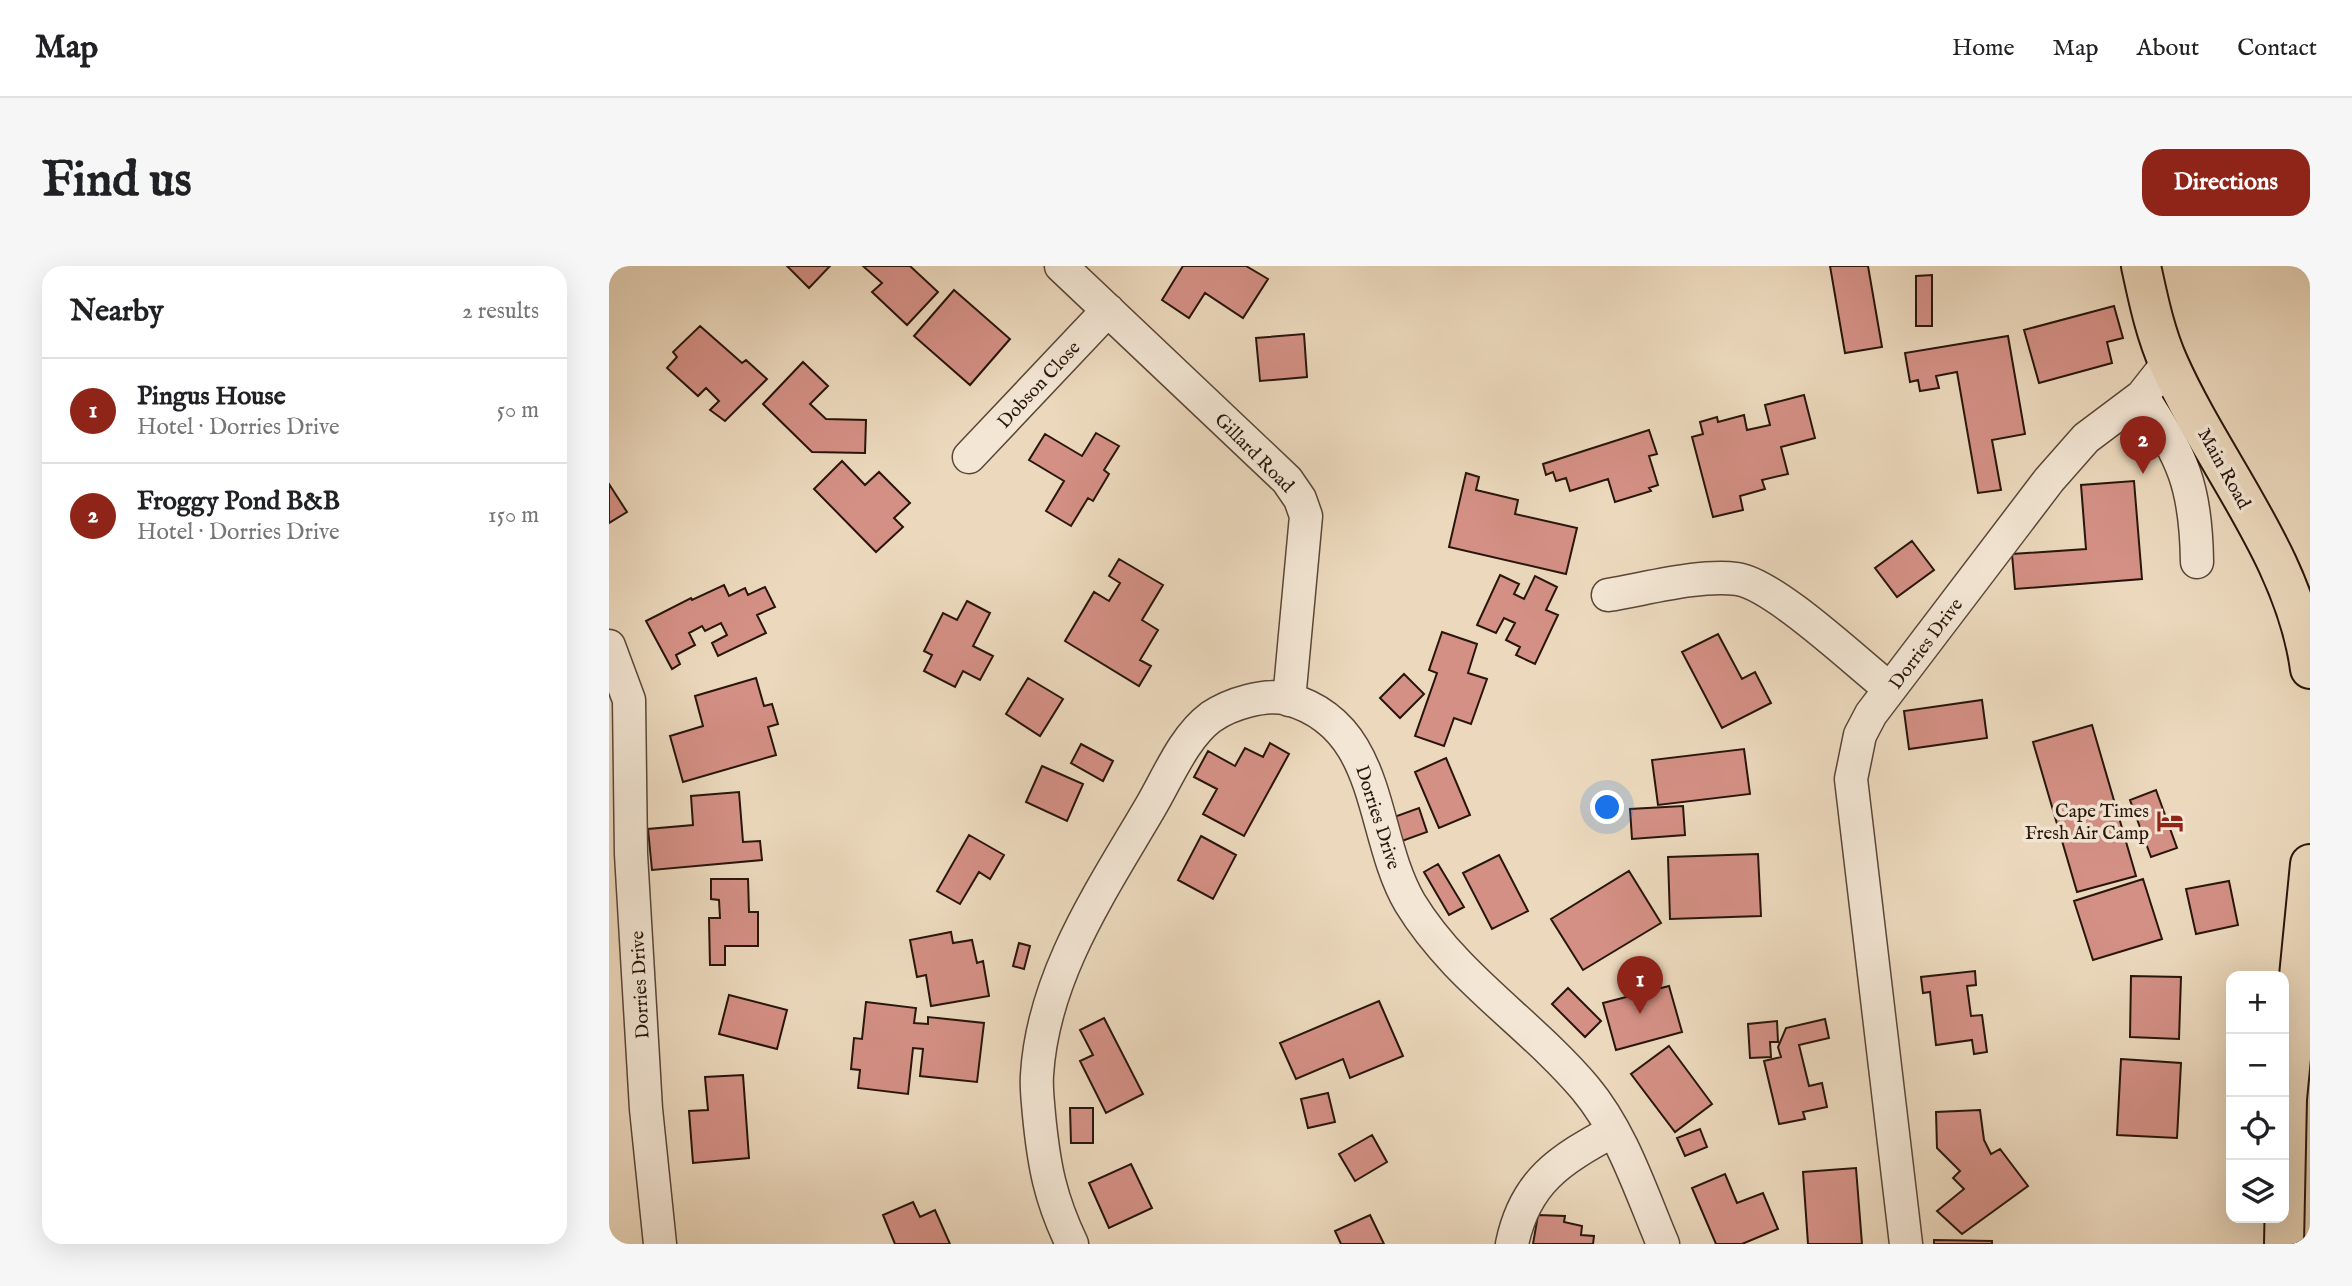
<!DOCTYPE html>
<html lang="en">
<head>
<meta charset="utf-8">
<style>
	body { margin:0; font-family:"IM FELL English",serif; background:#f6f6f6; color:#202124 }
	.controls { position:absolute; right:21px; bottom:21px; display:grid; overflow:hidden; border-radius:14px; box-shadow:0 7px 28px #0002 }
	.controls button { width:63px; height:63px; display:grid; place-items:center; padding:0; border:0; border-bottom:2px solid #e0e0e0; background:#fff; color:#202124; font:35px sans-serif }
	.you { position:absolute; left:999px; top:542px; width:24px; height:24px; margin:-18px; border:5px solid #fff; border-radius:50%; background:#1a73e8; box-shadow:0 0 0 10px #1a73e833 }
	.badge { display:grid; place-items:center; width:46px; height:46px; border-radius:50%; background:#8f2418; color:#fff; font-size:23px; font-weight:700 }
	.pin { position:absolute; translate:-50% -58px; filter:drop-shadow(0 2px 4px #0008) }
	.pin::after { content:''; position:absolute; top:37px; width:24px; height:21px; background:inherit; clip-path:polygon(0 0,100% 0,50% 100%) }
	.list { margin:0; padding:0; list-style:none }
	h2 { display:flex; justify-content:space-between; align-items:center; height:91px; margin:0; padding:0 28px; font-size:30px }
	h2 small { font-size:23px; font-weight:400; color:#757577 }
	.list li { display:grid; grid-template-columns:46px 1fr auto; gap:21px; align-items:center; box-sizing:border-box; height:105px; padding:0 28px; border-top:2px solid #e0e0e0 }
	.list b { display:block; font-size:26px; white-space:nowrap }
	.list p { margin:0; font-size:23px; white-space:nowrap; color:#757577 }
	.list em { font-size:23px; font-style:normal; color:#757577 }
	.icon { flex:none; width:38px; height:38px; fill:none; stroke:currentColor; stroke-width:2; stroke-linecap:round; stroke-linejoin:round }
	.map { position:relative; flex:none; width:1701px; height:978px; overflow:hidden; border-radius:21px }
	header { display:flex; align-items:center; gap:42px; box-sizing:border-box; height:98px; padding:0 35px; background:#fff; border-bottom:2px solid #e0e0e0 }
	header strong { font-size:33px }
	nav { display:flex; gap:38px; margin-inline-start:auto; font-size:24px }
	.intro { display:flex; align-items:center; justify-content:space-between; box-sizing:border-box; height:168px; padding:0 42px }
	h1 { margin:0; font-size:49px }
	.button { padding:18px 32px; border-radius:21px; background:#8f2418; color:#fff; font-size:24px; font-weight:700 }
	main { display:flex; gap:42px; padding:0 42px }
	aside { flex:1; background:#fff; border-radius:21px; box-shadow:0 7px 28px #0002 }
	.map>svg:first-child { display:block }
</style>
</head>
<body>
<header>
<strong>Map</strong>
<nav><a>Home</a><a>Map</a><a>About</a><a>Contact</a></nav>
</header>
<div class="intro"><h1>Find us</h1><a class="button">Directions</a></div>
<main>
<aside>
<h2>Nearby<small>2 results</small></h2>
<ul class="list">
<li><span class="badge">1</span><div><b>Pingus House</b><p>Hotel · Dorries Drive</p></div><em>50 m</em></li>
<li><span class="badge">2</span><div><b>Froggy Pond B&amp;B</b><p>Hotel · Dorries Drive</p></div><em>150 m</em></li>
</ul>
</aside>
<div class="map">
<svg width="1701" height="978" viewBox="0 0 1701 978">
	<rect width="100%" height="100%" fill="#ecd9bd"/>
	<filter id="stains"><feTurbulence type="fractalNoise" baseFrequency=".00286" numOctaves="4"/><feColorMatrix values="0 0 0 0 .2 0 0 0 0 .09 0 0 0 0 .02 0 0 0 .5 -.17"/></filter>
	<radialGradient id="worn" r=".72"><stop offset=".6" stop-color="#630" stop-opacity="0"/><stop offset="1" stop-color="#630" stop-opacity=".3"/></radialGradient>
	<path fill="#d49085" stroke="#28150c" stroke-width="2" d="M 178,0 L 221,0 L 200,22 Z
		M 254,0 L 301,0 L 329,26 L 298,59 L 263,26 L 273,17 Z
		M 574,0 L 637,0 L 659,13 L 634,52 L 596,27 L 580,52 L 553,34 Z
		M 1221,0 L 1259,0 L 1273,81 L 1236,87 Z
		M 1323,9 L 1323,60 L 1307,60 L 1307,10 Z
		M 345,24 L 401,73 L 361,119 L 305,70 Z
		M 1505,40 L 1514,72 L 1498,76 L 1503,97 L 1430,117 L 1415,64 Z
		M 91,60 L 133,97 L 137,94 L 158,113 L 116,155 L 101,144 L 110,135 L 97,122 L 89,130 L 58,102 L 68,91 L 64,86 Z
		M 695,68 L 698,111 L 651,115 L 647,72 Z
		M 1399,70 L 1416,168 L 1383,174 L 1392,224 L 1369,227 L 1348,106 L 1327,110 L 1330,122 L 1311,125 L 1309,114 L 1301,116 L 1296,87 Z
		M 194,96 L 219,120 L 201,138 L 217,153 L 257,154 L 256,187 L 203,186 L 154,138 Z
		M 1195,129 L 1206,172 L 1172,181 L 1179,208 L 1153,214 L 1156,223 L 1131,230 L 1134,244 L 1104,251 L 1083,171 L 1094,168 L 1091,156 L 1108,151 L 1109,156 L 1135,149 L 1138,164 L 1161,159 L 1156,139 Z
		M 1040,164 L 1048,188 L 1040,190 L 1049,219 L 1040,222 L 1042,225 L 1006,236 L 999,213 L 961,225 L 957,212 L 947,215 L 944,206 L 937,209 L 934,198 Z
		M 487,167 L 510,180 L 495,204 L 500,208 L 484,235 L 479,232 L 462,260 L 437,245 L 455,215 L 420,194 L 436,168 L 473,190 Z
		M 233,195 L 256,219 L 270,206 L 301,237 L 285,252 L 294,261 L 267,286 L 205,223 Z
		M 857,207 L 870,211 L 867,224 L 909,234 L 906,248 L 968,262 L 957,308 L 840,281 Z
		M 1525,215 L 1533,313 L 1406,323 L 1403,288 L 1477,283 L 1472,219 Z
		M 0,218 L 18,246 L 0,257 Z
		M 1303,275 L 1325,304 L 1288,331 L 1266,302 Z
		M 510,293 L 554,319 L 533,354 L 549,364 L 531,394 L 542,400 L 530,420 L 456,375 L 485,326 L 500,335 L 511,317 L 500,310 Z
		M 891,309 L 910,318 L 905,328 L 915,333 L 926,310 L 948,321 L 937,344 L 949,349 L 926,398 L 907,389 L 911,381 L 897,374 L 906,357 L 895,352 L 887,367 L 868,359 Z
		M 115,319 L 120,330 L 136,322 L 139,329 L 156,321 L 166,341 L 148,349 L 157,367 L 109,390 L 103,377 L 118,369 L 112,357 L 96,365 L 93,360 L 80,367 L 86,379 L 67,389 L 71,398 L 63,403 L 37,355 L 82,332 L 83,334 Z
		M 358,335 L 381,347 L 364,380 L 384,390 L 371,414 L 354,405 L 346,421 L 315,405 L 323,389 L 315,385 L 334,347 L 348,354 Z
		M 833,366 L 868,378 L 859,407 L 878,413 L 862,458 L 845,452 L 835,480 L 806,470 L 828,407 L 820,404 Z
		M 1109,368 L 1133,413 L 1146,406 L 1162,437 L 1113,462 L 1073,386 Z
		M 795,408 L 815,428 L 791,452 L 771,432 Z
		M 147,412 L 155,440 L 163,438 L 169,458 L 159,461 L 167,489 L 74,516 L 61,470 L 94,460 L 86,430 Z
		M 419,412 L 454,433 L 431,470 L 397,448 Z
		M 1373,434 L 1378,472 L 1300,483 L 1295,445 Z
		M 1483,459 L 1527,610 L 1468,626 L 1424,476 Z
		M 661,477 L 680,488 L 635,570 L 594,548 L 608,523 L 585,511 L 599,485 L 626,500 L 636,482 L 654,491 Z
		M 472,478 L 504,495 L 494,515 L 462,497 Z
		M 1135,483 L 1141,528 L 1049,539 L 1043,494 Z
		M 837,492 L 861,549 L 830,562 L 806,506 Z
		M 433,500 L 474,518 L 458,555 L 417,536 Z
		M 1547,524 L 1568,582 L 1542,591 L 1521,534 Z
		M 130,526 L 134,576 L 151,575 L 153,594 L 43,604 L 39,563 L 84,559 L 82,530 Z
		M 1074,540 L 1076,569 L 1023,573 L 1021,543 Z
		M 810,542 L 818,566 L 793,575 L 785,551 Z
		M 360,569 L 395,589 L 381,613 L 370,606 L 351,638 L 328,625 Z
		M 592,570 L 627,589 L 604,633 L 569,614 Z
		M 1149,588 L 1152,650 L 1061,653 L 1059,591 Z
		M 890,589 L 919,645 L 883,663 L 854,607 Z
		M 829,598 L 855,641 L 840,649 L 815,606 Z
		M 1020,605 L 1052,657 L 974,704 L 942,653 Z
		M 102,613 L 139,613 L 140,646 L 149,646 L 149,680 L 116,680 L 116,699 L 101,699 L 100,652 L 111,652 L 110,634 L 102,633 Z
		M 1534,613 L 1553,673 L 1484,694 L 1465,635 Z
		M 1620,615 L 1629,659 L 1587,668 L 1577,623 Z
		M 342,666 L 344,677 L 363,674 L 368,697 L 374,695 L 380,730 L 322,740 L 317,709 L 308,711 L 301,674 Z
		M 410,677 L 421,680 L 415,703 L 404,700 Z
		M 1366,705 L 1367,719 L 1358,720 L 1362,750 L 1373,749 L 1378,786 L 1365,788 L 1363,774 L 1327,779 L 1321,726 L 1314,727 L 1312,711 Z
		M 1522,710 L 1572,711 L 1570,773 L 1521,771 Z
		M 1060,720 L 1073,766 L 1007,784 L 994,737 Z
		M 959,722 L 992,755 L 976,771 L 943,738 Z
		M 120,729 L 178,744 L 168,783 L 110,768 Z
		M 770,735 L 794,790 L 741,812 L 734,793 L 687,813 L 671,777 Z
		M 257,736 L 307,742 L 305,757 L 319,758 L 319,751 L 375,757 L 368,816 L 311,810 L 314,783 L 304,782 L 299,828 L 249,822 L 251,804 L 242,803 L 245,772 L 253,773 Z
		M 495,752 L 534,828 L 497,847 L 471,795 L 484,789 L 471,764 Z
		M 1216,753 L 1220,772 L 1190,779 L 1200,820 L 1213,817 L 1218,841 L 1194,846 L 1196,853 L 1170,858 L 1155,795 L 1172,791 L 1169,781 L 1177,762 Z
		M 1168,755 L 1169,776 L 1161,776 L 1162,791 L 1141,792 L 1139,758 Z
		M 1060,780 L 1103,838 L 1066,866 L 1022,808 Z
		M 1512,793 L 1572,797 L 1568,872 L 1508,869 Z
		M 134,809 L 140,892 L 84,897 L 80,845 L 99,844 L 96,811 Z
		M 719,827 L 726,856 L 699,862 L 692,833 Z
		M 461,842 L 484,842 L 484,877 L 462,877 Z
		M 1371,844 L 1375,874 L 1382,888 L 1391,883 L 1419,920 L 1353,968 L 1328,945 L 1355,923 L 1344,912 L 1351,905 L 1328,882 L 1327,846 Z
		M 1091,863 L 1098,881 L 1076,890 L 1068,872 Z
		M 763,869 L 778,896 L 746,915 L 730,888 Z
		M 522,898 L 543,942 L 500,962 L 480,917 Z
		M 1247,902 L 1253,978 L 1199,978 L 1194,906 Z
		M 1116,908 L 1128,937 L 1154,927 L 1169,963 L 1133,978 L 1107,978 L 1083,922 Z
		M 304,936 L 311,951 L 326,944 L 341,978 L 286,978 L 274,949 Z
		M 761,949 L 775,978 L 732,978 L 726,965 Z
		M 929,949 L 956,950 L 955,956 L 973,960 L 972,969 L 985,970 L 984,978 L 924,978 Z
		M 1325,974 L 1383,975 L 1383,978 L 1325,978 Z"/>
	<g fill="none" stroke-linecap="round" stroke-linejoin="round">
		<defs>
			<path id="minor" d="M 452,0 L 678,214 L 691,233 L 697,250 L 680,434
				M 1533,130 C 1574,193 1587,219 1588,296
				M 360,191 L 499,44
				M 999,329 C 1037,323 1090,308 1128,313 C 1165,318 1248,397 1281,423
				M 0,380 L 20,434 L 22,588 L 37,843 L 51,978
				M 463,978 C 441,932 435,900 430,849 C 429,836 427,822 428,809 C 434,709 493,624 542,540 C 559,511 575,471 602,451 C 621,438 656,427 679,433 C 775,460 760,567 801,637 C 846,711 921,757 976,822 C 1013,866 1032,926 1054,978
				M 903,978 C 916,915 951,894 1004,865
				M 1297,978 L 1242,513 L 1251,469 L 1262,448 L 1440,214 L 1477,172 L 1533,130 L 1559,97"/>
			<path id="major" d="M 1532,0 C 1539,32 1546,67 1560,98 C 1605,199 1686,291 1701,403
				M 1675,978 L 1678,833 L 1701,598"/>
		</defs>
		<use href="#minor" stroke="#594638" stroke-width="35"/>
		<use href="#major" stroke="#28150c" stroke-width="42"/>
		<use href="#minor" stroke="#f3e6d4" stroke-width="32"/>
		<use href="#major" stroke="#ecd9bd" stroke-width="38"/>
	</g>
	<defs>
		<symbol id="hotel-bare" viewBox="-9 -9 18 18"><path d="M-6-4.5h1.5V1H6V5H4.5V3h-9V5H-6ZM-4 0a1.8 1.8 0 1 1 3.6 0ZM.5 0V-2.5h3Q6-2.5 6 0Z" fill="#8f2418" stroke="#f3e6d4" stroke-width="2.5" paint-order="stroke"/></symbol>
	</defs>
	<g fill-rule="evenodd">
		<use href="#hotel-bare" x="1542" y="536" width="38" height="38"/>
	</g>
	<g text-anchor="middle" stroke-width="7" stroke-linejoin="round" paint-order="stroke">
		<g font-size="19" fill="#28150c" stroke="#f3e6d4">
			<text transform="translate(429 118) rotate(-47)" y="7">Dobson Close</text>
			<text transform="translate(646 186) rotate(45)" y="7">Gillard Road</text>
			<text transform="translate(1616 202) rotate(61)" y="7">Main Road</text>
			<text transform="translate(1316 377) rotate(-53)" y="7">Dorries Drive</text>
			<text transform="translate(770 551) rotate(72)" y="7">Dorries Drive</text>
			<text transform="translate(30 719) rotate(-93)" y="7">Dorries Drive</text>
		</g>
		<g font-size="19" fill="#28150c" stroke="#f3e6d4" text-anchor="end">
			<text x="1540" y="551">Cape Times<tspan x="1540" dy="22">Fresh Air Camp</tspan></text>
		</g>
	</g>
	<rect width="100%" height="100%" filter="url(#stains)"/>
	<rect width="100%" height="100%" fill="url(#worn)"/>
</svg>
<div class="controls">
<button>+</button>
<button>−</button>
<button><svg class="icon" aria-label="locate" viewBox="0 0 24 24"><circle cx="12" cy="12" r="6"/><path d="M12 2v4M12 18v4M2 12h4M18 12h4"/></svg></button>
<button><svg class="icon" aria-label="layers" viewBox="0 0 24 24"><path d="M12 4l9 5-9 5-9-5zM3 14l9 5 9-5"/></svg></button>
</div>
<div class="you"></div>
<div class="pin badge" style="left:1031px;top:748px">1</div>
<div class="pin badge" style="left:1534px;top:208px">2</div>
</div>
</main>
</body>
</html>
